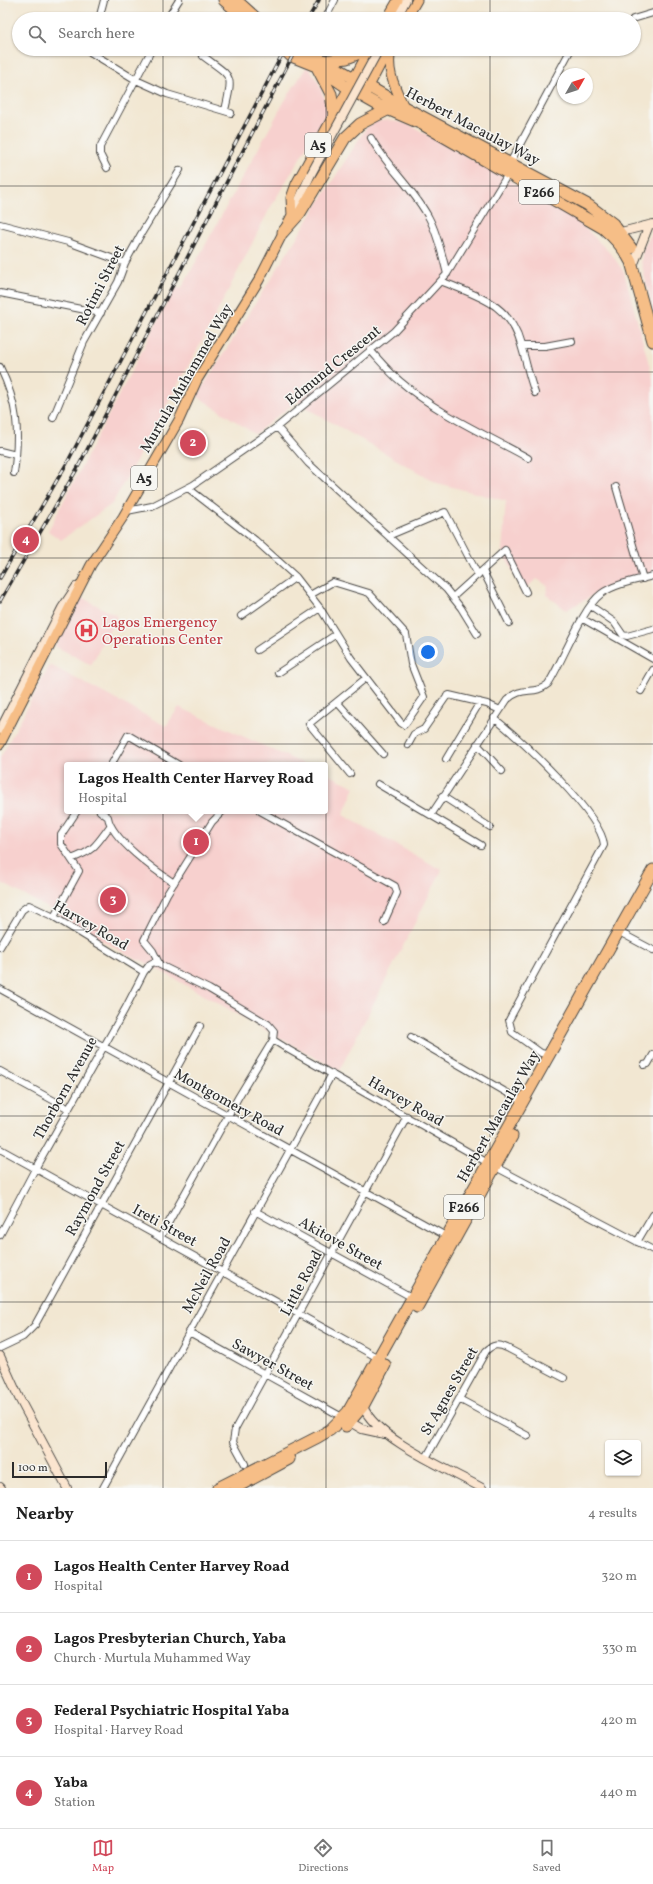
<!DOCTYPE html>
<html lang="en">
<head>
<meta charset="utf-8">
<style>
	body { margin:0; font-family:Vollkorn,serif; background:#f6f6f6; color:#222 }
	.controls { position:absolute; right:12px; bottom:12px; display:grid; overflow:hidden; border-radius:4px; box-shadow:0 1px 3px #0004 }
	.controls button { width:36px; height:36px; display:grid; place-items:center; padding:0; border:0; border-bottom:1px solid #e0e0e0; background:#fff; color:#222; font:20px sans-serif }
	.compass { position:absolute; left:557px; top:68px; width:36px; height:36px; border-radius:50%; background:#fff; box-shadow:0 1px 3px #0004; rotate:51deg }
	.scale { position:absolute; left:12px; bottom:10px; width:95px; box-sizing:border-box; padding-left:4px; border:2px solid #2b2b2b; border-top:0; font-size:11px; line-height:14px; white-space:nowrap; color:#2b2b2b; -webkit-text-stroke:3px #f6f6f2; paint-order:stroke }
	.you { position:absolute; left:428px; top:652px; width:14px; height:14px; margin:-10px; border:3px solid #fff; border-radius:50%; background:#1a73e8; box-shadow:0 0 0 6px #1a73e833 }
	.badge { display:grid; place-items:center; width:26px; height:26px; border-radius:50%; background:#d1495b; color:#fff; font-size:13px; font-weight:700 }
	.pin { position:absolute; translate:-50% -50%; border:2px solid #fff; box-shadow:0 1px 4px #0006 }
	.popup { position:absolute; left:64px; top:762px; width:264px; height:52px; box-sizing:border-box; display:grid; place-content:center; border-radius:4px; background:#fff; filter:drop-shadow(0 1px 3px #0005); font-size:13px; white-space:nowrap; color:#767676 }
	.popup b { font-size:15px; color:#222 }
	.popup::after { content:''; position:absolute; left:50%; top:100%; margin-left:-8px; border:8px solid transparent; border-top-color:#fff }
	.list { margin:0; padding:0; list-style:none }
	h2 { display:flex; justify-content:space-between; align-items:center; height:52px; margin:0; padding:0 16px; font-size:17px }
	h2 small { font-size:13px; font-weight:400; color:#767676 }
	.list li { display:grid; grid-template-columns:26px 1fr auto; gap:12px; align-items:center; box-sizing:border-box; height:72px; padding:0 16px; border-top:1px solid #e0e0e0 }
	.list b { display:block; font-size:15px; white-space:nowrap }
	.list p { margin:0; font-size:13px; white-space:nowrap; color:#767676 }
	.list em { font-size:13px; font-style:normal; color:#767676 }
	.icon { flex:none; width:22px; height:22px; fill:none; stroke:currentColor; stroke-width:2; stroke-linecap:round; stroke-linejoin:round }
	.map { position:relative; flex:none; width:653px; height:1488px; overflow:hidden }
	.search { position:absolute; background:#fff; box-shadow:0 1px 3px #0004; left:12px; right:12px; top:12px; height:44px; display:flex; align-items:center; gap:10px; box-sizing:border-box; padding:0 14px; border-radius:22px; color:#767676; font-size:15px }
	.sheet { height:340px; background:#fff }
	nav { display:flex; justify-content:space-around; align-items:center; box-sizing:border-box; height:56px; border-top:1px solid #e0e0e0; background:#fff; font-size:11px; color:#767676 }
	nav a { display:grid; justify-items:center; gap:2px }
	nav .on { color:#d1495b }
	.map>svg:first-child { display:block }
</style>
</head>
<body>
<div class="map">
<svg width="653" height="1488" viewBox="0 0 653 1488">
	<rect width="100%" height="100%" fill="#f6f6f2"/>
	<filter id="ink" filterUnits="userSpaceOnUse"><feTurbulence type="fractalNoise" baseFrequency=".025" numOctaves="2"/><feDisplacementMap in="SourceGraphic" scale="8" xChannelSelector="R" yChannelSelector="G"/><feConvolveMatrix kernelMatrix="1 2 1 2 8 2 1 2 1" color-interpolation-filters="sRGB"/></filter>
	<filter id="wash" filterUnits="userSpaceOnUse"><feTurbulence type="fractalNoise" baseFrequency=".012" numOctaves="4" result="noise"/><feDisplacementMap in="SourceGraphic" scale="16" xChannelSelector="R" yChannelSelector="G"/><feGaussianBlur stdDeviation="0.9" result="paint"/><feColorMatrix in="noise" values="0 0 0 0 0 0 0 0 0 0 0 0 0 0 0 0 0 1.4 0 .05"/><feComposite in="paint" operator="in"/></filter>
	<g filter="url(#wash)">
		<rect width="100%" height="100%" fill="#f2e7d2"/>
		<path fill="#f7d0ce" d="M 307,66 L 319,83 L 328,111 L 269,210 L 207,332 L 112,504 L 61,540 L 48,531 L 175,287 L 181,289 L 284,102 Z
			M 387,120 L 408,124 L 572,215 L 612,255 L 624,272 L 653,379 L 653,572 L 611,586 L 566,610 L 547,595 L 548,586 L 537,579 L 523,590 L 502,551 L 506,501 L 437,483 L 310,410 L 297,401 L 255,434 L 197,396 L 366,128 L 375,122 Z
			M 653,231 L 653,313 L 641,261 L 643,249 Z
			M 81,597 L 117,616 L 91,665 L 55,646 Z
			M 50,665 L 166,726 L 179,707 L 306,765 L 67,765 L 67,811 L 325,811 L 325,773 L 355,787 L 343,815 L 442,870 L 339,1071 L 141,960 L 137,960 L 59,917 L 59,914 L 0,882 L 0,758 Z"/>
	</g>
	<g filter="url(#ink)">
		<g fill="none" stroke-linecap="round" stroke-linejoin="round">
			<defs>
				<path id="street" d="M 99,19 L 104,0
					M 167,19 L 179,0
					M 325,19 L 335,0
					M 633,19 L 653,13
					M 91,49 L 90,52 L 136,80 L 167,94 L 231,113
					M 203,56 C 232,78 234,73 225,110
					M 371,138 C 387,167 414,189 429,218 C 438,235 442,255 447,274
					M 510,163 L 571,49
					M 107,168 L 100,154 L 100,147 L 152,49
					M 0,224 L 68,242 L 125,263
					M 441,281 C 478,297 509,302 521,345 C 526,361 529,377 535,393
					M 0,293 L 101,313
					M 522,346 L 545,346 L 572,341
					M 371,351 C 381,362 390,373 401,382 C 438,414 485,434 528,458
					M 0,367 C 18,405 20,432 14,473
					M 53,418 L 84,342 L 118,282 L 125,263 L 141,234 L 180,170
					M 277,427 L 308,463 L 446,589 L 461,608 L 477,634
					M 0,451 L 16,455
					M 616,487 L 643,579
					M 188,488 L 255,540 L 296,577 L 320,608 L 351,658 L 401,723 L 404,725 L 406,723 L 424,697 L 411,664 L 406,634 L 369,593 L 333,582 L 310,595
					M 126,513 L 127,511 L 152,506 L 193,485 L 277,427 L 394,331 L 447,274 L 508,174
					M 388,536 L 445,512 L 478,575
					M 483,571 L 509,623
					M 453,597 L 505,550 L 526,592
					M 591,606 L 614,622 L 623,635 L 627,636 L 653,629
					M 241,616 L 296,577
					M 583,619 L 653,659
					M 257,650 L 320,608
					M 278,673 L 335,635
					M 641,691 L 653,670
					M 337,702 L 383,754
					M 494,718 C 520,739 602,815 604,845 L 509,1020 L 512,1032 L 541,1053 L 550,1055
					M 477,744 L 502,771
					M 408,745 L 414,734 L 424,729 L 446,697 L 449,695 L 487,704 L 500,710
					M 446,759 L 480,702
					M 111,765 L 128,735 L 179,765
					M 350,774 L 309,724 L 366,678
					M 378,784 L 481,845
					M 442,796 L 490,827
					M 100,811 L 108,817 C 111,839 156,871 174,883
					M 260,811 L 395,886 L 397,893 L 384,922
					M 431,815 L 507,700 C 522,685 534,696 548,684 C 562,663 582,608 601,594 C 614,584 637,580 653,576
					M 71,859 C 94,851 96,845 110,826
					M 54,917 L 79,871 L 61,844 L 61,835 L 77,811
					M 623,934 L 653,950
					M 0,947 L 22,910 L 29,905 L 54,917 L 144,972
					M 159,963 L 153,951 L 144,940 L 167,894 L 212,822 L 223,811
					M 0,989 L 446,1236
					M 411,1037 L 523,1102
					M 644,1065 L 648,1064 L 653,1055
					M 0,1071 L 69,1109
					M 0,1149 L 380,1359
					M 255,1211 L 413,1298
					M 0,1235 L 35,1169 L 125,1009 L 144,972 L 150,964 L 154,962 L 209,989 L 268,1024 L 274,1031 L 273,1040 L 289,1050 L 488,1163 L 653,1250
					M 160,1238 L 239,1096 L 273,1040
					M 637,1242 L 653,1215
					M 189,1332 L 344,1418
					M 0,1348 L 23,1337 L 35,1325 L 200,1026
					M 459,1399 L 528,1436
					M 426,1458 L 486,1351 C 493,1344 498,1344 507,1348 L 564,1378
					M 245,1464 L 233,1442 L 235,1429 L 407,1116
					M 103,1488 L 332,1074"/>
				<path id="secondary" d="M 396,19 L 406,0
					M 292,215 L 311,174
					M 621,232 L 653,224
					M 635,261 L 649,225
					M 0,730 L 62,608 L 76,587
					M 0,1356 L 19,1398 L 67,1488
					M 363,1406 C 375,1439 450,1470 482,1488
					M 350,1422 L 362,1429 L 385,1434
					M 0,1487 L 1,1488"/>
				<path id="primary" d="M 387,19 L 398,0
					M 406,19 L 417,0
					M 391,49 C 386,72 395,87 404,107
					M 366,92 L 388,50
					M 0,744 L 91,565 L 123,517 L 179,420 L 197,380 L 259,280 L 292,215 L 291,198 L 296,184 L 370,49"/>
				<path id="highway" d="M 224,0 L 246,19
					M 236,0 L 257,19
					M 284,49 L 291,56 L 316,66 L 348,88 L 378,105 L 422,124 L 603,228 C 615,238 624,248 631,262 L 653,341
					M 294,49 L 307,51 L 404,107 L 588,205 L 613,224 L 631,248
					M 324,61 L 347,58 L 370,49
					M 318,69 L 331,94 L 334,116
					M 283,232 L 300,213 L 345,138 L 360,124 L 389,109
					M 417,1307 L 512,1136
					M 346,1426 L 363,1406 L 385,1365
					M 218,1488 L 318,1437 L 330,1430 L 348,1412 L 653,870
					M 235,1488 L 289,1459"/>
			</defs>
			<use href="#street" stroke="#494744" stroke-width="8"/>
			<use href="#secondary" stroke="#494744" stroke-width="10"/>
			<use href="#primary" stroke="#494744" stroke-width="11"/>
			<use href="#highway" stroke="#494744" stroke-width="13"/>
			<use href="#street" stroke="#fff" stroke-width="6"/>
			<use href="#secondary" stroke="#fbe5cf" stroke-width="8"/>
			<use href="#primary" stroke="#f6be87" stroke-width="9"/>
			<use href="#highway" stroke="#f6be87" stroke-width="11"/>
			<defs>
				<path id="rail" d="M 308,19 L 319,0
					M 0,578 L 67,463 L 285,49
					M 0,601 L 77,469 L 296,49"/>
			</defs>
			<use href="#rail" stroke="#2b2b2b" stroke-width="3.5"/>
			<use href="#rail" stroke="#f6f6f2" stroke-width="2" stroke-dasharray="6" stroke-linecap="butt"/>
			<defs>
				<path id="secondary-bridge" d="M 311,174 L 379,49"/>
			</defs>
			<use href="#secondary-bridge" stroke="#494744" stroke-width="10" stroke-linecap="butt"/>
			<use href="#secondary-bridge" stroke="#fbe5cf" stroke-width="8"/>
		</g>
	</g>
	<path fill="none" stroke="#2b2b2b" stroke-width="1" stroke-opacity="0.55" d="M 163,0 L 163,19M 326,0 L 326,19M 490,0 L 490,19M 163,49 L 163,1488M 326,49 L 326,1488M 490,49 L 490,1488M 0,186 L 653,186M 0,372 L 653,372M 0,558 L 653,558M 0,744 L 653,744M 0,930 L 653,930M 0,1116 L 653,1116M 0,1302 L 653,1302"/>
	<defs>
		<symbol id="hospital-ring" viewBox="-11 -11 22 22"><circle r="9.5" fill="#f6f6f2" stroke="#e0444e" stroke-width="1.5"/><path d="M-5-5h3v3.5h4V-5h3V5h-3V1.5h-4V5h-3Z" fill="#e0444e"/></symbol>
	</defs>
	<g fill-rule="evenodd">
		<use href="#hospital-ring" x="74" y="618" width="25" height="25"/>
	</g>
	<g text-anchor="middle" stroke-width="3" stroke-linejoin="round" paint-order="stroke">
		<g fill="#f6f6f2" stroke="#686867" stroke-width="1">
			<rect x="305" y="133" width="26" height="24" rx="3"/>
			<rect x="519" y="180" width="40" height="24" rx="3"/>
			<rect x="131" y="466" width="26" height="24" rx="3"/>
			<rect x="444" y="1195" width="40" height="24" rx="3"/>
		</g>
		<g font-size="14" font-weight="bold" fill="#2b2b2b">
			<text x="318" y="150">A5</text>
			<text x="539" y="197">F266</text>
			<text x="144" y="483">A5</text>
			<text x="464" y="1212">F266</text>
		</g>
		<g font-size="15" fill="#2b2b2b" stroke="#f6f6f2">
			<text transform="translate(473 126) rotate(28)" y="5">Herbert Macaulay Way</text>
			<text transform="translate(100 285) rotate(-63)" y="5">Rotimi Street</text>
			<text transform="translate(333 365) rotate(-39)" y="5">Edmund Crescent</text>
			<text transform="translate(186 378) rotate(-60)" y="5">Murtula Muhammed Way</text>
			<text transform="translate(91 925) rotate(30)" y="5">Harvey Road</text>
			<text transform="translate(65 1088) rotate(-61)" y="5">Thorborn Avenue</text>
			<text transform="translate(406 1101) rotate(30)" y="5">Harvey Road</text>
			<text transform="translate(229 1102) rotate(29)" y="5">Montgomery Road</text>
			<text transform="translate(498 1116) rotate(-60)" y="5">Herbert Macaulay Way</text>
			<text transform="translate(95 1188) rotate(-61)" y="5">Raymond Street</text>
			<text transform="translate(165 1225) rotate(29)" y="5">Ireti Street</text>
			<text transform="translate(341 1243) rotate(29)" y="5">Akitove Street</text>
			<text transform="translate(206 1275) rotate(-61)" y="5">McNeil Road</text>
			<text transform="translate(301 1283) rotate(-62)" y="5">Little Road</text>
			<text transform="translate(273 1364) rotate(29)" y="5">Sawyer Street</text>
			<text transform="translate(449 1391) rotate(-60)" y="5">St Agnes Street</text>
		</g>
		<g font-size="15" fill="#be3a42" stroke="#f6f6f2" text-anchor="start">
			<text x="102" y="627">Lagos Emergency<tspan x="102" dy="17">Operations Center</tspan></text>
		</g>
	</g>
</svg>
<div class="controls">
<button><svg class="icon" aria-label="layers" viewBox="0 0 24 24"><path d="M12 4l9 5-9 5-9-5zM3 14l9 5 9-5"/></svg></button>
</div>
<svg class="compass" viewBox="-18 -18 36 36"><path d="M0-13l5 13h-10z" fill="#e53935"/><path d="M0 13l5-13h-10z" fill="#767676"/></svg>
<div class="scale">100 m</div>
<div class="you"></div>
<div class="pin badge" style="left:196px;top:842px">1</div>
<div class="popup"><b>Lagos Health Center Harvey Road</b>Hospital</div>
<div class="pin badge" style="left:193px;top:443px">2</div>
<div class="pin badge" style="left:113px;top:900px">3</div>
<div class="pin badge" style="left:26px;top:540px">4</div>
<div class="search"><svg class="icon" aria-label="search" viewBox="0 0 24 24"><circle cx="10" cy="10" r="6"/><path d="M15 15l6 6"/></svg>Search here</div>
</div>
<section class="sheet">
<h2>Nearby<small>4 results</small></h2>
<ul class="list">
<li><span class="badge">1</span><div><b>Lagos Health Center Harvey Road</b><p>Hospital</p></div><em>320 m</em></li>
<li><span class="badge">2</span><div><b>Lagos Presbyterian Church, Yaba</b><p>Church · Murtula Muhammed Way</p></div><em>330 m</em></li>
<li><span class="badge">3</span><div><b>Federal Psychiatric Hospital Yaba</b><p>Hospital · Harvey Road</p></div><em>420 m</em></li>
<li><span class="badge">4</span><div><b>Yaba</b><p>Station</p></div><em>440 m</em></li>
</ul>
</section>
<nav>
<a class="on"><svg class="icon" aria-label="map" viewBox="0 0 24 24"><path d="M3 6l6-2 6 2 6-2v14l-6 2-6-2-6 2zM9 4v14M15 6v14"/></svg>Map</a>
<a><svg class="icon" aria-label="directions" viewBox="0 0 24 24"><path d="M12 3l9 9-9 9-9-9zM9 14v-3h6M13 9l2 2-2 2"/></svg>Directions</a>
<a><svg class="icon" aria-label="saved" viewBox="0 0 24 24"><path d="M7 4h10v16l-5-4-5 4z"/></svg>Saved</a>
</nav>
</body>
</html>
